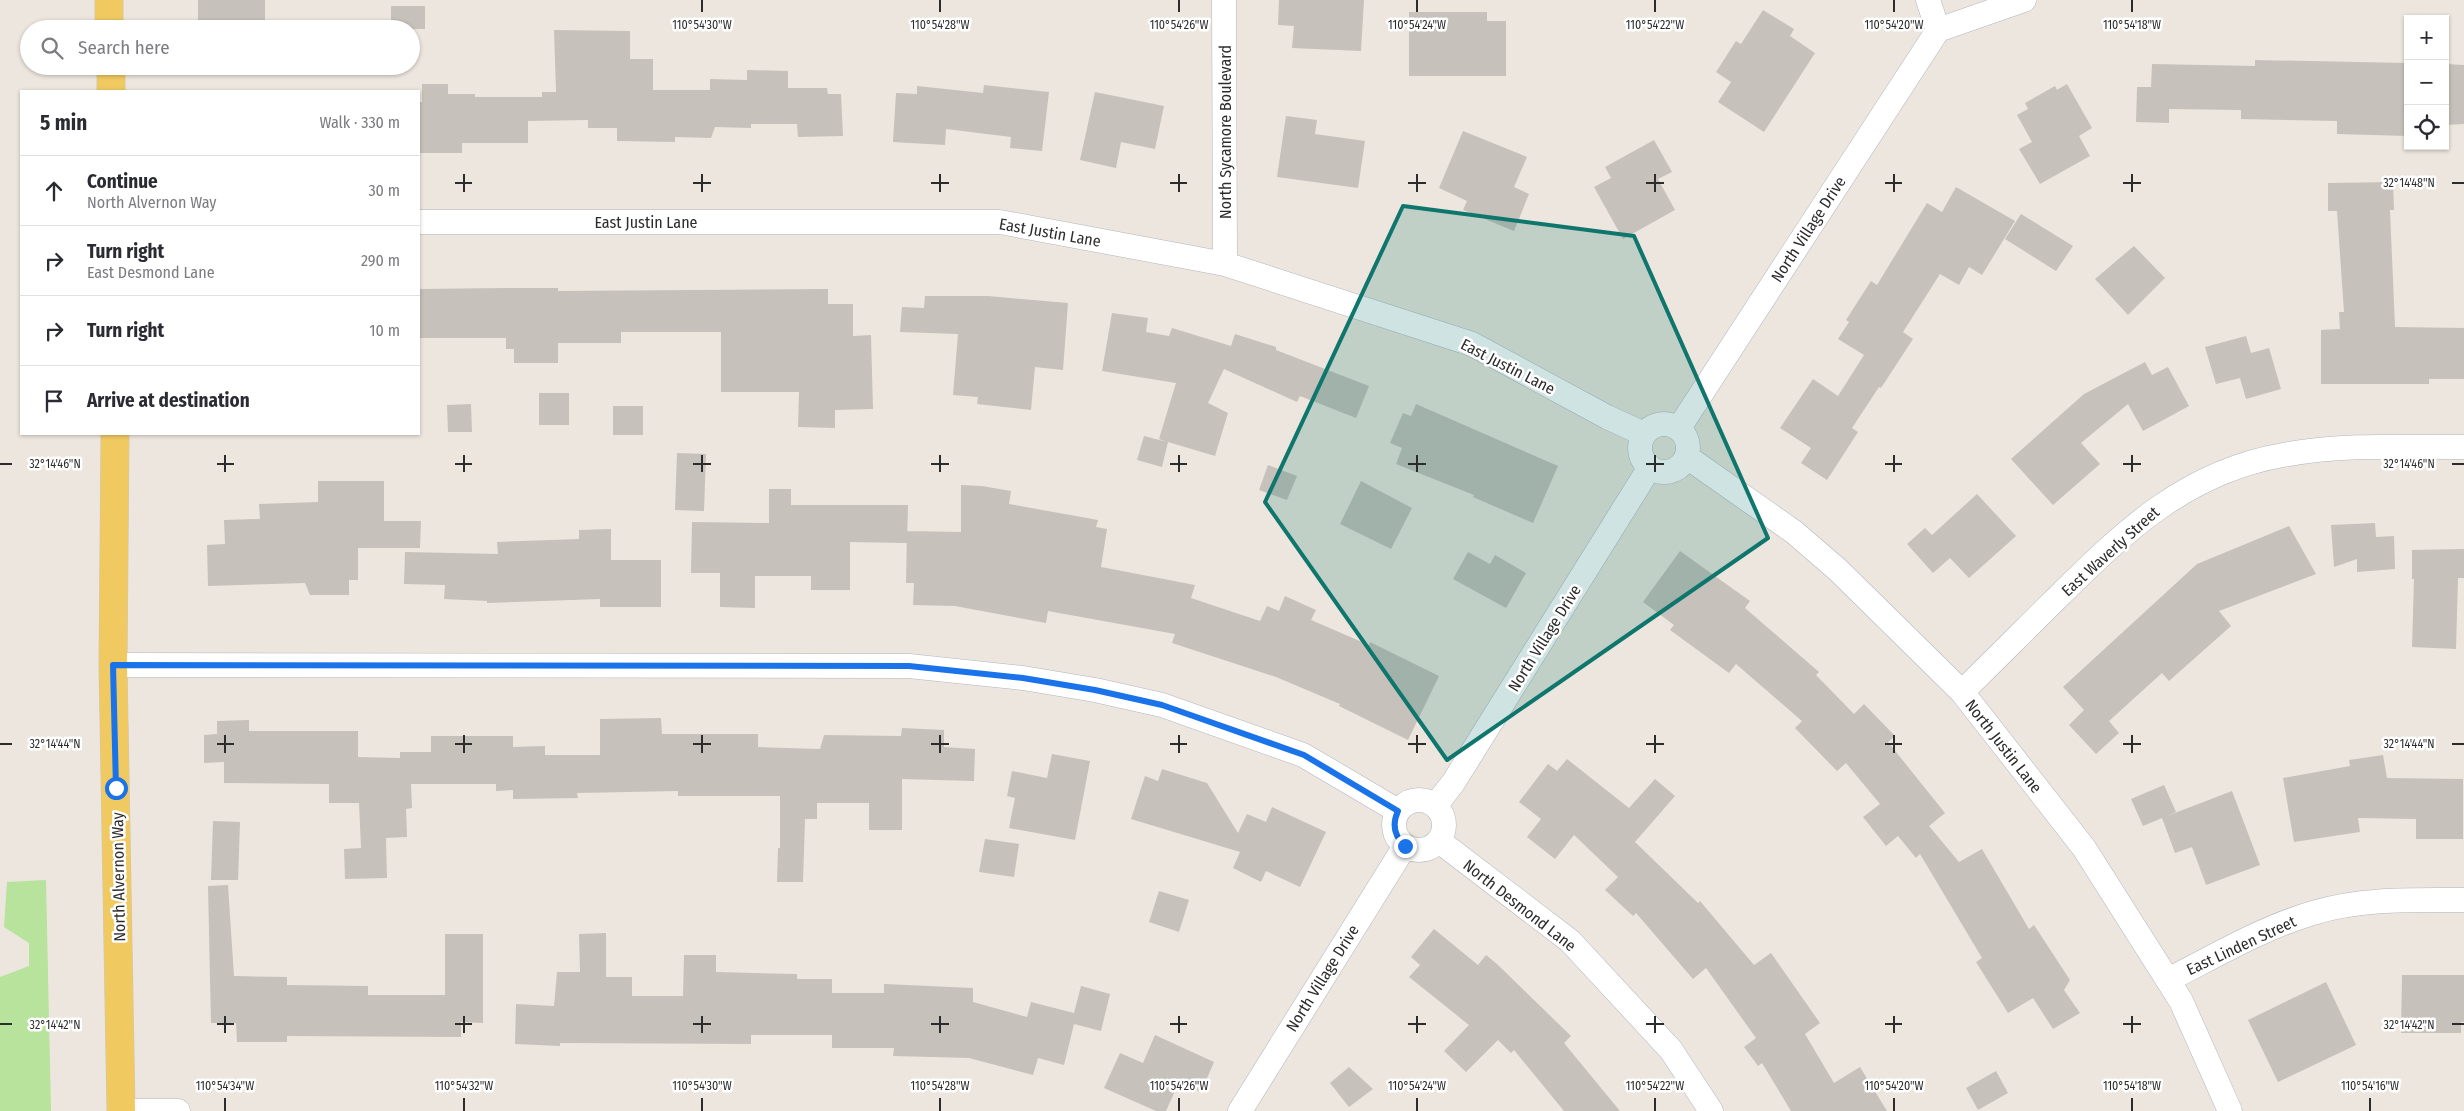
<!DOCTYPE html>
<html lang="en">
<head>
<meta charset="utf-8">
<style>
	body { margin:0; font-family:"Fira Sans Condensed",sans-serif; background:#f2f2f3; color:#2b2b33 }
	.controls { position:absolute; right:15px; top:15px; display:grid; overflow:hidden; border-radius:0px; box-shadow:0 1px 4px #0004 }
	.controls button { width:45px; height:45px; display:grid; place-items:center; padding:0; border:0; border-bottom:1px solid #e1e1e2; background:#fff; color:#2b2b33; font:25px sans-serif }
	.stop { position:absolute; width:15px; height:15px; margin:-11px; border:4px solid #1a73e8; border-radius:50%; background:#fff }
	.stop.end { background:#1a73e8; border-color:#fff; box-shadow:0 1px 5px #0008 }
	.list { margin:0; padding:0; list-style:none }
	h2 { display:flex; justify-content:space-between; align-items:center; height:65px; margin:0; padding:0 20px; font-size:21px }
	h2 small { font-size:16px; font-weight:400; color:#7c7c81 }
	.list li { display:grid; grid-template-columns:32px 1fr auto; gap:15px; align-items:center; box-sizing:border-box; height:70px; padding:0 20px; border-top:1px solid #e1e1e2 }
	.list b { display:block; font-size:19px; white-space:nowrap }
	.list p { margin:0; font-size:16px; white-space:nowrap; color:#7c7c81 }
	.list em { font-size:16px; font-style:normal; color:#7c7c81 }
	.icon { flex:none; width:28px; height:28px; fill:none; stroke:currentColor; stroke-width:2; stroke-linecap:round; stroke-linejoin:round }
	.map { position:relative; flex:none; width:2464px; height:1111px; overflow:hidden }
	.search { position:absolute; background:#fff; box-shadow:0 1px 4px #0004; left:20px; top:20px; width:400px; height:55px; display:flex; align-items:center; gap:12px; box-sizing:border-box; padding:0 18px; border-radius:28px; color:#7c7c81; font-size:19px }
	.panel { position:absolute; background:#fff; box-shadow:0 1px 4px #0004; left:20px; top:90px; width:400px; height:345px; border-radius:0px }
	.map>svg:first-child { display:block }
</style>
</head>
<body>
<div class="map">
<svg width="2464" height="1111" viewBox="0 0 2464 1111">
	<rect width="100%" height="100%" fill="#ede6de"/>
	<path fill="#b7e39c" d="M 46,880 L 51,1111 L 0,1111 L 0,977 L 29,966 L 29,943 L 4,927 L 7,882 Z"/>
	<path fill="#c6c1ba" d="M 198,0 L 265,0 L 265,29 L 198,29 Z
		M 1279,0 L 1364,0 L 1361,51 L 1292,48 L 1294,26 L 1278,25 Z
		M 391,6 L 425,6 L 425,29 L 391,29 Z
		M 1763,10 L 1794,29 L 1790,36 L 1815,53 L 1764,132 L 1718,102 L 1731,82 L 1716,72 L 1736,41 L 1741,44 Z
		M 1409,12 L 1487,12 L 1487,21 L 1506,21 L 1506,76 L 1409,76 Z
		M 554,30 L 630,31 L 630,59 L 653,59 L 653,90 L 710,90 L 710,79 L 747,80 L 747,70 L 788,71 L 788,88 L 827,88 L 828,94 L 841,94 L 843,136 L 798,137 L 797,124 L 751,124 L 751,128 L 715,127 L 711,138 L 675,137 L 675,142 L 617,141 L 617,128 L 588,128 L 588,120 L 528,121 L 528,143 L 462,143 L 462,153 L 419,153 L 419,102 L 422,102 L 422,84 L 448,84 L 448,94 L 475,94 L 475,97 L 542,97 L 542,92 L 556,92 Z
		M 2255,60 L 2408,63 L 2408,136 L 2337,134 L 2337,121 L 2241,119 L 2241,110 L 2169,109 L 2169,123 L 2136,122 L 2137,87 L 2151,87 L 2152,64 L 2255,66 Z
		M 2445,64 L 2464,65 L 2464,124 L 2445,125 Z
		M 2067,84 L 2092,128 L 2079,136 L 2090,156 L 2040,184 L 2019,149 L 2032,142 L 2017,115 L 2028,109 L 2025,103 L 2055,86 L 2057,90 Z
		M 984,85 L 1049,92 L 1042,151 L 1010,148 L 1011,137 L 946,129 L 945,145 L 893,142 L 896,93 L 917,94 L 917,86 L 983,93 Z
		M 1095,92 L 1164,106 L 1155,149 L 1121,142 L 1116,168 L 1080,160 Z
		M 1286,116 L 1317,120 L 1315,134 L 1365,141 L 1358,188 L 1277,177 Z
		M 1463,131 L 1527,157 L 1514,187 L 1529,194 L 1514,231 L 1463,210 L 1467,201 L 1439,188 Z
		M 1654,140 L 1672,172 L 1658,179 L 1675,210 L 1623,239 L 1594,187 L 1611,178 L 1605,167 Z
		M 2393,182 L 2394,210 L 2390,210 L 2395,327 L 2464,328 L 2464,379 L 2429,379 L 2429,384 L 2321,384 L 2321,330 L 2340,329 L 2339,312 L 2344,312 L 2337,211 L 2328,211 L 2328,183 Z
		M 1956,187 L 2015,221 L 1982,275 L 1969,267 L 1959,285 L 1940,274 L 1903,332 L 1913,339 L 1881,388 L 1879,387 L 1852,428 L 1858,432 L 1827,480 L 1801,463 L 1811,448 L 1780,428 L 1813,379 L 1838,396 L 1864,355 L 1838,339 L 1849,322 L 1846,320 L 1871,281 L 1877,285 L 1927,203 L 1942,212 Z
		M 2021,214 L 2073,246 L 2056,271 L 2005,239 Z
		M 2134,246 L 2165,278 L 2128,315 L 2095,279 Z
		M 506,288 L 558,288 L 558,291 L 828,289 L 828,304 L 853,304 L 853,336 L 871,335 L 873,409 L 835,410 L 835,428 L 798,427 L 799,392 L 721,392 L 721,332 L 621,332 L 621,343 L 558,343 L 558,363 L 514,363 L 514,349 L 506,349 L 506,338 L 419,338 L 419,289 Z
		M 925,296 L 988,296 L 1068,303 L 1063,370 L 1035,367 L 1031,410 L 977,404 L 978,397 L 953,395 L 958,334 L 900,332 L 902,307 L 924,308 Z
		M 1112,313 L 1148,318 L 1146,332 L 1169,336 L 1172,328 L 1231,346 L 1235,334 L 1276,347 L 1276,350 L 1369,386 L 1356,418 L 1300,396 L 1297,402 L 1224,369 L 1208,403 L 1228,413 L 1215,456 L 1168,442 L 1162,467 L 1137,460 L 1144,436 L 1167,442 L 1159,439 L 1176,383 L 1102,371 Z
		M 2246,336 L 2251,353 L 2269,348 L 2281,389 L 2246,399 L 2240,378 L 2216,384 L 2205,347 Z
		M 2145,362 L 2152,375 L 2168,367 L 2189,406 L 2143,431 L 2128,404 L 2081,443 L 2100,464 L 2053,505 L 2011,459 L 2084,394 Z
		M 539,393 L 569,393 L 569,425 L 539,425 Z
		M 471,404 L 472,432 L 448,432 L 447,405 Z
		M 1416,404 L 1558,466 L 1533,523 L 1473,497 L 1474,495 L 1396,464 L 1402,448 L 1390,443 L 1403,413 L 1411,416 Z
		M 613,406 L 643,406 L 643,435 L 613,435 Z
		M 677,453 L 706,454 L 704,511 L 675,510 Z
		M 1268,465 L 1297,476 L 1287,500 L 1259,490 Z
		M 318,481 L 384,481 L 384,521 L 421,521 L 420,548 L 358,548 L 358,580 L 349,580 L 349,595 L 310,595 L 305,583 L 208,586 L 207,545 L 225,544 L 224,520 L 260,519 L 259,504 L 318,502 Z
		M 1361,481 L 1412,508 L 1391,549 L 1340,524 Z
		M 961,485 L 982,486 L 1011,491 L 1009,504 L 1098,520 L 1096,527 L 1107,529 L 1101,567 L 1195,585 L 1191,598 L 1260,621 L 1267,606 L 1279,611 L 1285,596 L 1316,610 L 1311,620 L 1369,645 L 1370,642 L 1439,676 L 1408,740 L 1339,706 L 1340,704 L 1276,677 L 1172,643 L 1175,634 L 1048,611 L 1046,623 L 955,606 L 913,605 L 914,583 L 906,583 L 907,531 L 961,532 Z
		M 769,489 L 791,489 L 791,505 L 908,505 L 907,543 L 850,542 L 850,590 L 811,590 L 811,576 L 755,576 L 755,608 L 720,607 L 720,573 L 691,573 L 692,522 L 769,523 Z
		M 1977,494 L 2016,536 L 1969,578 L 1950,558 L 1933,573 L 1907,544 L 1925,528 L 1932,535 Z
		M 2375,523 L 2376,537 L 2394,536 L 2395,569 L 2357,572 L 2357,559 L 2334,567 L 2331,525 Z
		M 2289,526 L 2316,574 L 2219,611 L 2231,626 L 2169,681 L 2162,673 L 2109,721 L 2119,733 L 2096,754 L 2069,725 L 2084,710 L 2063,687 L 2197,564 Z
		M 611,529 L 611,560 L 661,560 L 661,607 L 600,607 L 600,599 L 487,603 L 487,601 L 444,599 L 445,585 L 404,584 L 405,552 L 498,554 L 497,542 L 579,539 L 579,530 Z
		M 2464,549 L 2464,578 L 2458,578 L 2456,649 L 2412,647 L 2414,579 L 2412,579 L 2412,550 Z
		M 1680,551 L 1750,601 L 1745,608 L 1819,672 L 1816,675 L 1854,714 L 1864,704 L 1895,736 L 1888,742 L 1945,813 L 1929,826 L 1959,862 L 1982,849 L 2029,929 L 2034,925 L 2070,980 L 2064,990 L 2080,1013 L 2053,1029 L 2033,998 L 2008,1013 L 1976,962 L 1982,958 L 1920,854 L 1916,858 L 1898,836 L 1886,846 L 1863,817 L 1880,804 L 1846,763 L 1837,771 L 1795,728 L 1802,721 L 1736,664 L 1729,673 L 1670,630 L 1674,625 L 1643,602 Z
		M 1468,552 L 1490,564 L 1495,555 L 1526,573 L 1506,608 L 1453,579 Z
		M 661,718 L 662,734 L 758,734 L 758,747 L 820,749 L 824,735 L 901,736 L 902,728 L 944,730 L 944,747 L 975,749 L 974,781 L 902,779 L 902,830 L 869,830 L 869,803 L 817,803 L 817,819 L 805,819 L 803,882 L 777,882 L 778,848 L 780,848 L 780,796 L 678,796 L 678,791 L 577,793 L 578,798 L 513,799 L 513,790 L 496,791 L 496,784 L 411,784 L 412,808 L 406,809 L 407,837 L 386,838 L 387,878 L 345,879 L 344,849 L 361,848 L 359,803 L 329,803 L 329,784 L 224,783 L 224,762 L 204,763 L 204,735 L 217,734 L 217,721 L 249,720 L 249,731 L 358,731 L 358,757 L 400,758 L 400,752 L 431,752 L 431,736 L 513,736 L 513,747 L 545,746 L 545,755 L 600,755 L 600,719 Z
		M 1052,754 L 1090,761 L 1075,840 L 1009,828 L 1015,798 L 1007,796 L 1012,771 L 1047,778 Z
		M 2383,755 L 2387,778 L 2463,779 L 2463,839 L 2416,839 L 2416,819 L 2358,818 L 2360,832 L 2294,842 L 2283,778 L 2350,766 L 2349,760 Z
		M 1567,759 L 1629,808 L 1655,779 L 1675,796 L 1635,842 L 1698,903 L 1700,901 L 1754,965 L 1771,953 L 1820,1023 L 1805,1034 L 1834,1083 L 1860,1067 L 1887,1111 L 1791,1111 L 1762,1063 L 1758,1066 L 1744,1047 L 1756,1038 L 1706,968 L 1693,979 L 1636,913 L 1633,916 L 1605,890 L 1618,877 L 1574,835 L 1555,859 L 1527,837 L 1541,819 L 1519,802 L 1548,764 L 1557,771 Z
		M 1162,769 L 1207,783 L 1238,833 L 1247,814 L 1266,822 L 1272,807 L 1326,832 L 1300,887 L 1266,871 L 1261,882 L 1233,868 L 1240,852 L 1131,819 L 1145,776 L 1158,781 Z
		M 2164,785 L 2176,812 L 2167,816 L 2232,791 L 2260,865 L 2206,885 L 2192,847 L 2175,853 L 2162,818 L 2143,826 L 2131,799 Z
		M 213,821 L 240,822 L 238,880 L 211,880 Z
		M 985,839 L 1019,844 L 1014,877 L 979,872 Z
		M 228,885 L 234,976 L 287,977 L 287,985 L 368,986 L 368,995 L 445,995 L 445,934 L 483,934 L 483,1023 L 461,1022 L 461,1037 L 287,1036 L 287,1042 L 237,1042 L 236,1023 L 211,1023 L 208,886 Z
		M 1159,891 L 1189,900 L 1179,932 L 1149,922 Z
		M 1434,929 L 1478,965 L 1486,955 L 1497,964 L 1571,1036 L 1564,1043 L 1620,1111 L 1564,1111 L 1514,1050 L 1511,1053 L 1498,1040 L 1466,1072 L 1444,1051 L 1469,1025 L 1409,977 L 1420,965 L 1411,957 Z
		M 606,933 L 606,977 L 632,977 L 632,996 L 683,996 L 684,955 L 716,955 L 716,972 L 797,974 L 797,979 L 832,979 L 832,993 L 884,993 L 884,984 L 973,988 L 973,1002 L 1027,1017 L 1031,1002 L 1074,1013 L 1081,986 L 1110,994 L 1101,1031 L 1074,1024 L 1064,1065 L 1038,1058 L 1033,1075 L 969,1058 L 893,1056 L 894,1048 L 832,1048 L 832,1035 L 751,1035 L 751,1044 L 560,1043 L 560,1046 L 515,1044 L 516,1004 L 554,1006 L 557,972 L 580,972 L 579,934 Z
		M 2402,975 L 2464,975 L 2464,1022 L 2461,1022 L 2461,1033 L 2401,1033 Z
		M 2326,982 L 2356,1045 L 2278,1082 L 2248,1020 Z
		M 1155,1035 L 1214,1062 L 1201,1092 L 1179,1082 L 1166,1111 L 1156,1111 L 1104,1088 L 1120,1053 L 1143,1063 Z
		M 1349,1067 L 1373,1089 L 1349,1107 L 1330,1083 Z
		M 1996,1071 L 2008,1093 L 1978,1110 L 1966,1088 Z"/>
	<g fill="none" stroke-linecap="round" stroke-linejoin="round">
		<defs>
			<path id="minor" d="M 1224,0 L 1225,264
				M 1928,0 L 1938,30
				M 1938,30 L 2024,0
				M 419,222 L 1000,222 L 1225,264 L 1472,344 L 1607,417 L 1644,434
				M1640 448a24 24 0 1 1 48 0a24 24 0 1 1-48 0Z
				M 1679,428 L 1938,30
				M 1687,457 L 1794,532 L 1838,570 L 1962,692 L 2084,848 L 2181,1001 L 2230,1111
				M 113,665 L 909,666 L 1023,678 L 1095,690 L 1162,705 L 1303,755 L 1398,811
				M 1962,692 C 1994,660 2027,628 2059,596 C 2126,530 2186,472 2283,455 C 2343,444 2403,447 2464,447
				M1394 825a25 25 0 1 1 50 0a25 25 0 1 1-50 0Z
				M 1435,806 L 1453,783 L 1650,467
				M 1439,841 L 1570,941 L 1671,1050 L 1711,1111
				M 2168,980 C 2215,956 2262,928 2313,913 C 2360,898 2415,900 2464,900
				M 121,1111 L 178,1111
				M 1240,1111 L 1405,846"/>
			<path id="primary" d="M 109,0 L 109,29
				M 111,66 L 111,91
				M 115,434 L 113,665 L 121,1111"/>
		</defs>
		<use href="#minor" stroke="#b2b5bf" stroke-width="25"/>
		<use href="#primary" stroke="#c8c8c8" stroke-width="29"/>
		<use href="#minor" stroke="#fff" stroke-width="24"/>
		<use href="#primary" stroke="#f0c961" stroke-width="28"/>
	</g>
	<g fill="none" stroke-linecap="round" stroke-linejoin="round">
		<path stroke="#1a73e8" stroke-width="6" d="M 116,788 L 113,665 L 909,666 L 1023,678 L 1095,690 L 1162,705 L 1304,755 L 1398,811 C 1392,824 1394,836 1405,846"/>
	</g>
	<path fill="#0f766e" fill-opacity="0.2" stroke="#0f766e" stroke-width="4" stroke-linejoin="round" d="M 1403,206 L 1634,236 L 1768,538 L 1447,760 L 1265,502 Z"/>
	<path fill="none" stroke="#2c2c2c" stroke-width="2" d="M 702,0 L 702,12M 940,0 L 940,12M 1179,0 L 1179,12M 1417,0 L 1417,12M 1655,0 L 1655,12M 1894,0 L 1894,12M 2132,0 L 2132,12M 464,174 L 464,192M 702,174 L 702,192M 940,174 L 940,192M 1179,174 L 1179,192M 1417,174 L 1417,192M 1655,174 L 1655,192M 1894,174 L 1894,192M 2132,174 L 2132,192M 455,183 L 472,183M 693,183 L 711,183M 931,183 L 949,183M 1170,183 L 1187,183M 1408,183 L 1426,183M 1646,183 L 1664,183M 1885,183 L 1902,183M 2123,183 L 2141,183M 2452,183 L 2464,183M 225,455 L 225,472M 464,455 L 464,472M 702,455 L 702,472M 940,455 L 940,472M 1179,455 L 1179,472M 1417,455 L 1417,472M 1655,455 L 1655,472M 1894,455 L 1894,472M 2132,455 L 2132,472M 0,464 L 12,464M 217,464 L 234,464M 455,464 L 472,464M 693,464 L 711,464M 931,464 L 949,464M 1170,464 L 1187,464M 1408,464 L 1426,464M 1646,464 L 1664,464M 1885,464 L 1902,464M 2123,464 L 2141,464M 2452,464 L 2464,464M 225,735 L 225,753M 464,735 L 464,753M 702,735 L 702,753M 940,735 L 940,753M 1179,735 L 1179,753M 1417,735 L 1417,753M 1655,735 L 1655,753M 1894,735 L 1894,753M 2132,735 L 2132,753M 0,744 L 12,744M 217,744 L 234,744M 455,744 L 472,744M 693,744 L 711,744M 931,744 L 949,744M 1170,744 L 1187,744M 1408,744 L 1426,744M 1646,744 L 1664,744M 1885,744 L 1902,744M 2123,744 L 2141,744M 2452,744 L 2464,744M 225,1016 L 225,1033M 464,1016 L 464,1033M 702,1016 L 702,1033M 940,1016 L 940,1033M 1179,1016 L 1179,1033M 1417,1016 L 1417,1033M 1655,1016 L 1655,1033M 1894,1016 L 1894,1033M 2132,1016 L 2132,1033M 0,1024 L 12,1024M 217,1024 L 234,1024M 455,1024 L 472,1024M 693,1024 L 711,1024M 931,1024 L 949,1024M 1170,1024 L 1187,1024M 1408,1024 L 1426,1024M 1646,1024 L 1664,1024M 1885,1024 L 1902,1024M 2123,1024 L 2141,1024M 2452,1024 L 2464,1024M 225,1098 L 225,1111M 464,1098 L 464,1111M 702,1098 L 702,1111M 940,1098 L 940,1111M 1179,1098 L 1179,1111M 1417,1098 L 1417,1111M 1655,1098 L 1655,1111M 1894,1098 L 1894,1111M 2132,1098 L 2132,1111M 2370,1098 L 2370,1111"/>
	<g text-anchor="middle" stroke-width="5" stroke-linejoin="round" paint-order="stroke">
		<g font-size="16" fill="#2c2c2c" stroke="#fff">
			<text transform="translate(1225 132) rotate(-90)" y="6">North Sycamore Boulevard</text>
			<text x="646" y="228">East Justin Lane</text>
			<text transform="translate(1808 229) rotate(-57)" y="6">North Village Drive</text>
			<text transform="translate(1050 232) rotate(10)" y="6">East Justin Lane</text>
			<text transform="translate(1508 366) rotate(27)" y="6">East Justin Lane</text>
			<text transform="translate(2110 551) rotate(-42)" y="6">East Waverly Street</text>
			<text transform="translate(1544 638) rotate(-58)" y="6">North Village Drive</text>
			<text transform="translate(2004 746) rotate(52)" y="6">North Justin Lane</text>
			<text transform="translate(118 877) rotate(-91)" y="6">North Alvernon Way</text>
			<text transform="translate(1520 905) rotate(38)" y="6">North Desmond Lane</text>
			<text transform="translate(2241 945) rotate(-25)" y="6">East Linden Street</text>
			<text transform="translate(1322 978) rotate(-58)" y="6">North Village Drive</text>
		</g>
	</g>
	<g font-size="12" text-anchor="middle" fill="#2c2c2c" stroke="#fff" stroke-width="5" stroke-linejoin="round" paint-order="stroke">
		<text x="702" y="29">110°54'30"W</text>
		<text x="940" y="29">110°54'28"W</text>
		<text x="1179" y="29">110°54'26"W</text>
		<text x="1417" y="29">110°54'24"W</text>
		<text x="1655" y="29">110°54'22"W</text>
		<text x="1894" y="29">110°54'20"W</text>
		<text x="2132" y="29">110°54'18"W</text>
		<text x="2409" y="187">32°14'48"N</text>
		<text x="55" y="468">32°14'46"N</text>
		<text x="2409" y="468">32°14'46"N</text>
		<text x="55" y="748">32°14'44"N</text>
		<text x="2409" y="748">32°14'44"N</text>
		<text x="55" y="1029">32°14'42"N</text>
		<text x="2409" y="1029">32°14'42"N</text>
		<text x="225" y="1090">110°54'34"W</text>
		<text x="464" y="1090">110°54'32"W</text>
		<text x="702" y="1090">110°54'30"W</text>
		<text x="940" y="1090">110°54'28"W</text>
		<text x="1179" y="1090">110°54'26"W</text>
		<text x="1417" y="1090">110°54'24"W</text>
		<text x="1655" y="1090">110°54'22"W</text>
		<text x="1894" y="1090">110°54'20"W</text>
		<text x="2132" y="1090">110°54'18"W</text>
		<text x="2370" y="1090">110°54'16"W</text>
	</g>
</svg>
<div class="controls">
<button>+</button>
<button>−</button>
<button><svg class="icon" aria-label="locate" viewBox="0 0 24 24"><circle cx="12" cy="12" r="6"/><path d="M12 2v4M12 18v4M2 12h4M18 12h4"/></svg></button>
</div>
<div class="stop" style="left:116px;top:788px"></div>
<div class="stop end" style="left:1405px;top:846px"></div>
<div class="search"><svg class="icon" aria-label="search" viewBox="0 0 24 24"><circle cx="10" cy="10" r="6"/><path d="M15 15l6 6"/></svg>Search here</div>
<section class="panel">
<h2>5 min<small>Walk · 330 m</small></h2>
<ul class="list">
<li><svg class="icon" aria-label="ahead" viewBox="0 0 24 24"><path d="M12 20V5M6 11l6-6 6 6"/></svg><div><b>Continue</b><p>North Alvernon Way</p></div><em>30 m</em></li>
<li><svg class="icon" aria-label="right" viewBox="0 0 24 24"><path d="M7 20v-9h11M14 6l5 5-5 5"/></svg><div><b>Turn right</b><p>East Desmond Lane</p></div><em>290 m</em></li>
<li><svg class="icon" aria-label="right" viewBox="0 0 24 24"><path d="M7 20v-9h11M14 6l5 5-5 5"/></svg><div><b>Turn right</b></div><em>10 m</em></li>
<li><svg class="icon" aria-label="arrive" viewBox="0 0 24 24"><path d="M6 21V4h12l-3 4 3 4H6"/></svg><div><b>Arrive at destination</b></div></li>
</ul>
</section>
</div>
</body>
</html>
